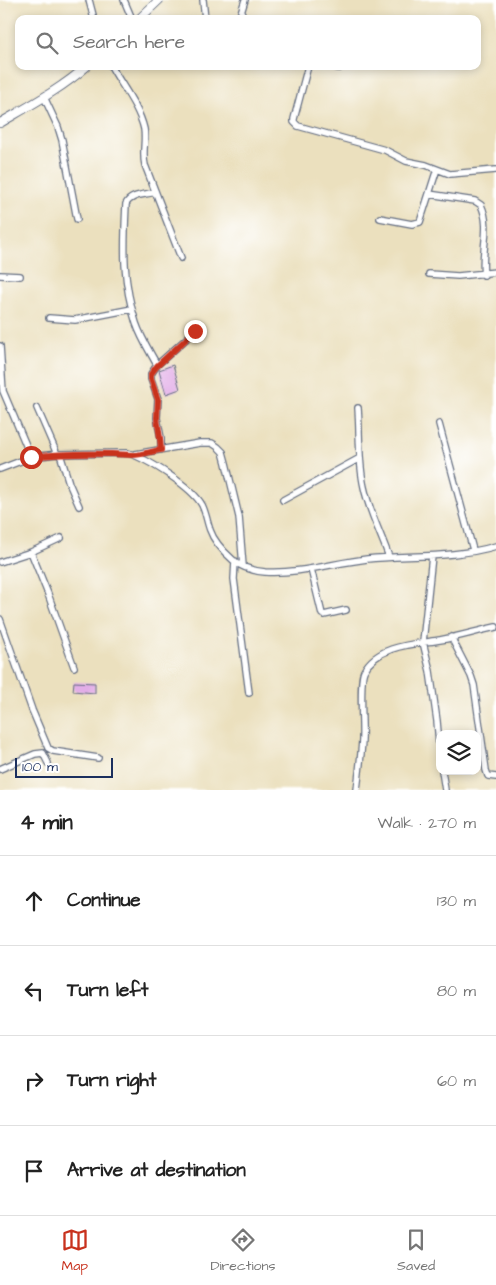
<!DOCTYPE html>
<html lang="en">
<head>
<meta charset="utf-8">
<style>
	body { margin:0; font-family:"Architects Daughter",sans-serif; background:#f2f2f2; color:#222 }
	.controls { position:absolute; right:15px; bottom:15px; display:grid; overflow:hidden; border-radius:10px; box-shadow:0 2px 8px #0003 }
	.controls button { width:45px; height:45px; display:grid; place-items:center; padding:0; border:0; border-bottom:1px solid #e0e0e0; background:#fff; color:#222; font:25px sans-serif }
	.scale { position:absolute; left:15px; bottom:12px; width:98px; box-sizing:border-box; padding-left:5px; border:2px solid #1b2f5e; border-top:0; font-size:14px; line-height:18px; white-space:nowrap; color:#1b2f5e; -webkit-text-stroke:4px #fff; paint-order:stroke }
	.stop { position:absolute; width:15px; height:15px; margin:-11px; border:4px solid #c8321e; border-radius:50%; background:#fff }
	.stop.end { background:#c8321e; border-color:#fff; box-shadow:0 1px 5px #0008 }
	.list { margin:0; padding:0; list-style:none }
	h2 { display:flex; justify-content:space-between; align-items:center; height:65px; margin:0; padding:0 20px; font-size:21px }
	h2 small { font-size:16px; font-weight:400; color:#767676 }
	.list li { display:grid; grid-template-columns:32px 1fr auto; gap:15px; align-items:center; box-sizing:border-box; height:90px; padding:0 20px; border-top:1px solid #e0e0e0 }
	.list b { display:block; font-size:19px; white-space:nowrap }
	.list em { font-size:16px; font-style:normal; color:#767676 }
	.icon { flex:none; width:28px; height:28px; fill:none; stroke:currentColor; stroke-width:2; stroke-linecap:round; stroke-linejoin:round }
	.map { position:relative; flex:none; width:496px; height:790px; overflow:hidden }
	.search { position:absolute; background:#fff; box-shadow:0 2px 8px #0003; left:15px; right:15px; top:15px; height:55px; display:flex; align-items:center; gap:12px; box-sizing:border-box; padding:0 18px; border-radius:10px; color:#767676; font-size:19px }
	.sheet { height:425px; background:#fff }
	nav { display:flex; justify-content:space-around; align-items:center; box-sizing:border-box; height:70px; border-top:1px solid #e0e0e0; background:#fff; font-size:14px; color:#767676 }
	nav a { display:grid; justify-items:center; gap:2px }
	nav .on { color:#c8321e }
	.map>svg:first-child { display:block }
</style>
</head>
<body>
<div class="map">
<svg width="496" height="790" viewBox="0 0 496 790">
	<rect width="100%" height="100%" fill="#fff"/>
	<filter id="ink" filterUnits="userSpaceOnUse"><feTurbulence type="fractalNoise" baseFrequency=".02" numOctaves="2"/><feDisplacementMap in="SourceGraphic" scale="10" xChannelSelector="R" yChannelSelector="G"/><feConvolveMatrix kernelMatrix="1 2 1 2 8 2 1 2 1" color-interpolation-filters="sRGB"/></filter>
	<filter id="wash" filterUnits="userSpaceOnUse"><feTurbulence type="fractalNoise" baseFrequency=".0096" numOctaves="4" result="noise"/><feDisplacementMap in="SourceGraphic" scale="20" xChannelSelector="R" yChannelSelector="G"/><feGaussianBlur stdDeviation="1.12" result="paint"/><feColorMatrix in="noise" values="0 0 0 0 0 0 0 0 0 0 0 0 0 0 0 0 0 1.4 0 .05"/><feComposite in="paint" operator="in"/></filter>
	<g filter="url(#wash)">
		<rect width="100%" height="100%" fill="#ebe0be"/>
		<g id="blocks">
			<path fill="#e2ade7" d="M 173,365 L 180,389 L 166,394 L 159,370 Z
				M 74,682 L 95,683 L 95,693 L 73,691 Z"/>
		</g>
	</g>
	<g filter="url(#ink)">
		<use href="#blocks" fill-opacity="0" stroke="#646d80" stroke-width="1"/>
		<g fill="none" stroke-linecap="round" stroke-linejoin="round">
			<defs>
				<path id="street" d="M 89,0 L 94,19
					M 124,0 L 132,19
					M 203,0 L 205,19
					M 239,19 L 245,0
					M 111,66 C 122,86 139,107 144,129 C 146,141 142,153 145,165 L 181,258
					M 308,66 L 294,119 L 294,122 L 298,126 L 385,150 L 406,161 L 426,165 L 450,174 L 496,170
					M 331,66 L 339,68
					M 44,97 L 58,127 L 62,140 L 77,219
					M 155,192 C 145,195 131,194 126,204 C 124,248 122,280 136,323 C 141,338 150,352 157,365
					M 429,194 L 475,201 L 481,205 C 492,228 480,251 484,275
					M 380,218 L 412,224 L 420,222 L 437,169
					M 429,274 L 458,276 L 496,272
					M 0,275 L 20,276
					M 49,318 L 75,320 L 132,309
					M 0,346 L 3,391 L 31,457
					M 37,408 L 57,454
					M 358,408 C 360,434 358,461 364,487 C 369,511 381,534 389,557
					M 439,424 L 473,550
					M 161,450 L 161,438 L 157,418 L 158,399 L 151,379 L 151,374 L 157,365 L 195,331
					M 60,454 L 69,483 L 79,506
					M 135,454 L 200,443 L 212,443 L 218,447 L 223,452 L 226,463 L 239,517 L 243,566
					M 0,469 L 31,457 L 57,454 L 128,453 C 148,459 192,487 202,505 C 206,513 207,522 210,530 C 214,542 224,552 233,560 C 242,568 254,571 265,572 C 300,574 333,563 367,559 C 409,555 456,558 496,546
					M 283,500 L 360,458
					M 31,552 L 48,594 L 74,667
					M 432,556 L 423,642 L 430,671 L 437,721 L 440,755
					M 235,561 L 234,579 L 249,693
					M 0,562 L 31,552 L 61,538
					M 311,569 L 322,614 L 324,615 L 346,610
					M 0,619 L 32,710 L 48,748 L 53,751 L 98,758
					M 451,637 L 471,676 L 474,685 L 486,770 L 488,776 L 496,777
					M 0,769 L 35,754 L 43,753 L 48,763
					M 442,771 L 445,790
					M 357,790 C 359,773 361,757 362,740 C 363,725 359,682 364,671 C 377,645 415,644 440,640 C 458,637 477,631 496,627"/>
				<path id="secondary" d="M 139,19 L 159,0
					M 0,123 C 29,106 61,89 87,66"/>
			</defs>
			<use href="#street" stroke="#646d80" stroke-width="8"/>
			<use href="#secondary" stroke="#646d80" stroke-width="10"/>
			<use href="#street" stroke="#fff" stroke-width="5.5"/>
			<use href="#secondary" stroke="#fff" stroke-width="8"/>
		</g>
	</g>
	<g fill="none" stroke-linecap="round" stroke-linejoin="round" filter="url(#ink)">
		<path stroke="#c8321e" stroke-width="6" d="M 31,457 C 65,453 99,453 133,455 C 142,455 152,451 161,450 L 160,438 L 157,418 L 158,400 L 151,379 L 151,374 L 157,366 L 195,331"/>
	</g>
</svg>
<div class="controls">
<button><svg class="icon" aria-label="layers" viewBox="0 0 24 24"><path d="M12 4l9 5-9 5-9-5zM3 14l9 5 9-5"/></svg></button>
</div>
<div class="scale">100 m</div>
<div class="stop" style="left:31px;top:457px"></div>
<div class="stop end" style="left:195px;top:331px"></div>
<div class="search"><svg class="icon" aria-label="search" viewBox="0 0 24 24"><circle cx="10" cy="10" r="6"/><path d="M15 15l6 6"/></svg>Search here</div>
</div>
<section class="sheet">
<h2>4 min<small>Walk · 270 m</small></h2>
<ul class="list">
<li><svg class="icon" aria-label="ahead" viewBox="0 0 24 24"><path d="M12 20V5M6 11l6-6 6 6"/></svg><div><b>Continue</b></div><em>130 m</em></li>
<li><svg class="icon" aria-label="left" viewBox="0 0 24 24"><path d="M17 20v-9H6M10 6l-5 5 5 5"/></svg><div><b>Turn left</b></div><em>80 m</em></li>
<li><svg class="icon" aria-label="right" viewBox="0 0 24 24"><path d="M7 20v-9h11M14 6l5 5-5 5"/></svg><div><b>Turn right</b></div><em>60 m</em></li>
<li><svg class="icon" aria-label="arrive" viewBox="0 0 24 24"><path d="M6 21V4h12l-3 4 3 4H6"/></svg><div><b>Arrive at destination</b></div></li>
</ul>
</section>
<nav>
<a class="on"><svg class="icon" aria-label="map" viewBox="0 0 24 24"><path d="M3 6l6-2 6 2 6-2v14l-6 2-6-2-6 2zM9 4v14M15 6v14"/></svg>Map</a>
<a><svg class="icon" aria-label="directions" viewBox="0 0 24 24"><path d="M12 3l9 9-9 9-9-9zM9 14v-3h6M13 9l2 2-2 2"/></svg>Directions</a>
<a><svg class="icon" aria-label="saved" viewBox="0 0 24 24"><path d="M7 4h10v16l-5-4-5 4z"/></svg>Saved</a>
</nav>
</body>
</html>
